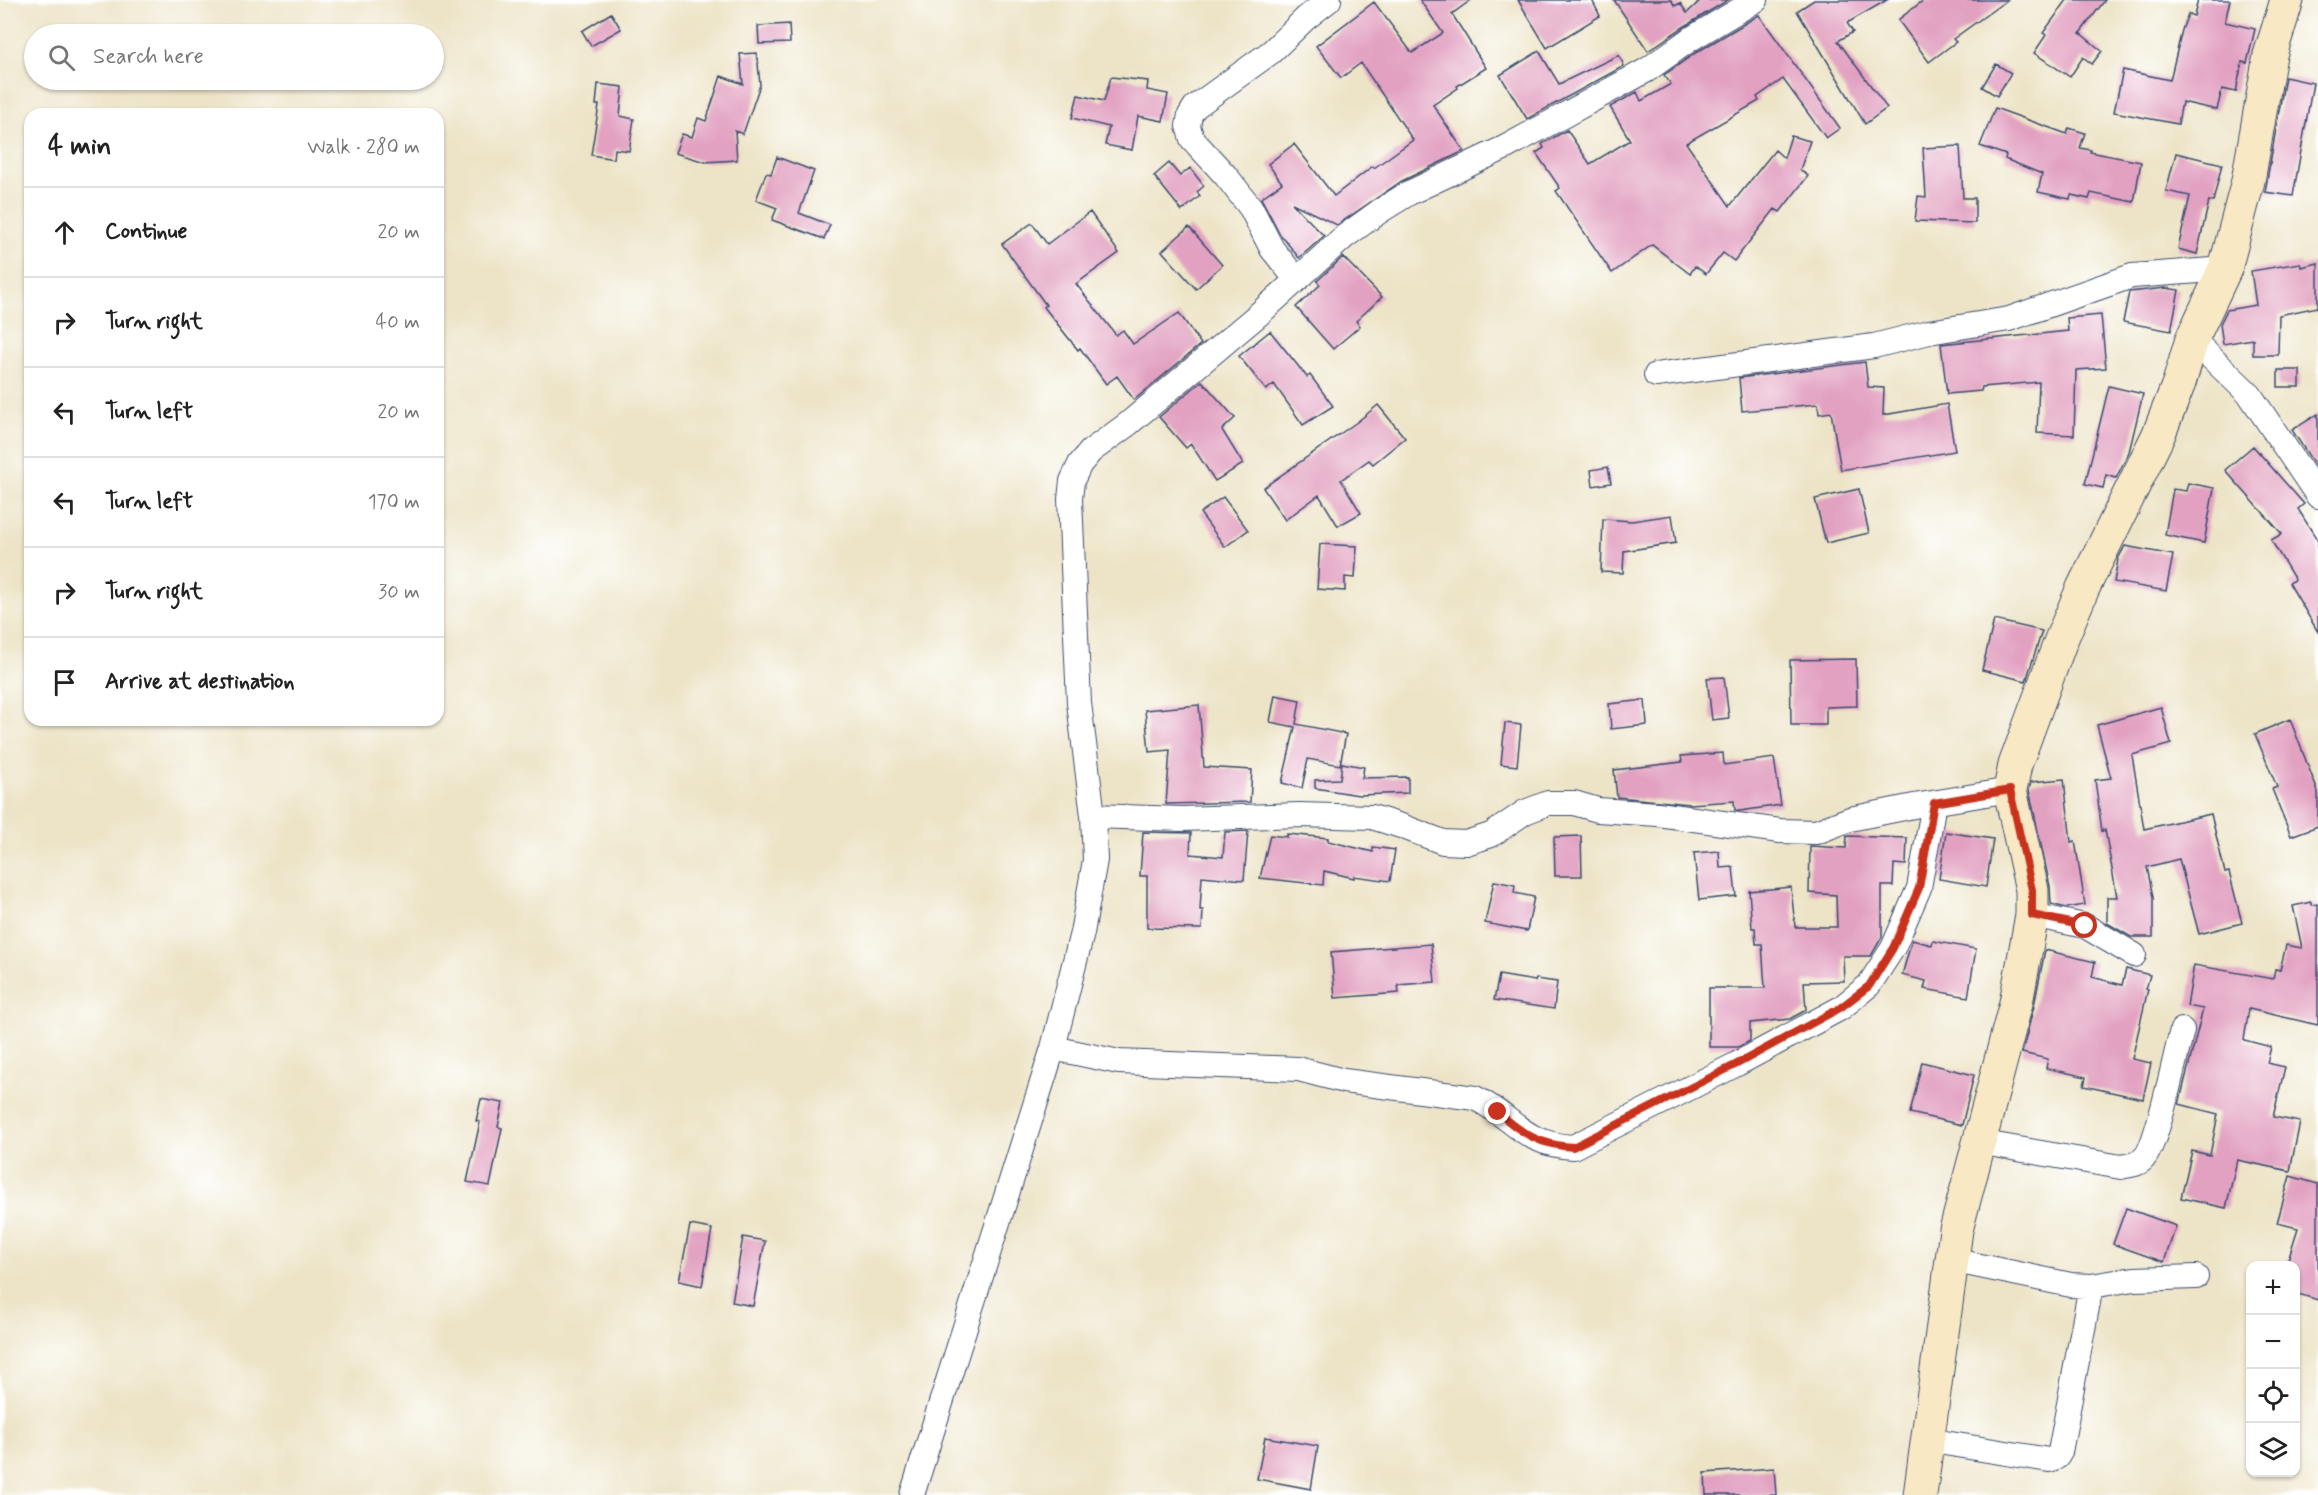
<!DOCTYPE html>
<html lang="en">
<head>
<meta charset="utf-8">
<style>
	body { margin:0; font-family:Mynerve,sans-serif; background:#f2f2f2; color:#222 }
	.controls { position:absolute; right:18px; bottom:18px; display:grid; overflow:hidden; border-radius:12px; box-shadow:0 2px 4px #0004 }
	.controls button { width:54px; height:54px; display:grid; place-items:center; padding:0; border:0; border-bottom:2px solid #e0e0e0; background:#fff; color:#222; font:30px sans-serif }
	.stop { position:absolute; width:18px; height:18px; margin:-14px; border:4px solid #c8321e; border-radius:50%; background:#fff }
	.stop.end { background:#c8321e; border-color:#fff; box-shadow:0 2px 6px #0008 }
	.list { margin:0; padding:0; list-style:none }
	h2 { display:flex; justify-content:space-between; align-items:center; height:78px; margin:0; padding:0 24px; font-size:26px }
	h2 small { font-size:20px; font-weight:400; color:#767676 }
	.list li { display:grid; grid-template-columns:39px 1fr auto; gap:18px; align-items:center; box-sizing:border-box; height:90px; padding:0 24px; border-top:2px solid #e0e0e0 }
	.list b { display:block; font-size:22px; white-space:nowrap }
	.list em { font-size:20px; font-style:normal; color:#767676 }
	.icon { flex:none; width:33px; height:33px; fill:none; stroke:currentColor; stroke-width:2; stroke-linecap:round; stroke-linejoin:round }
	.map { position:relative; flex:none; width:2318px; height:1495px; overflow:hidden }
	.search { position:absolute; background:#fff; box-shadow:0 2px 4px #0004; left:24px; top:24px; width:420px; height:66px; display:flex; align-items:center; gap:15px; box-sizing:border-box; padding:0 21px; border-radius:33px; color:#767676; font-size:22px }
	.panel { position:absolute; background:#fff; box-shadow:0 2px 4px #0004; left:24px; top:108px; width:420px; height:618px; border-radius:18px }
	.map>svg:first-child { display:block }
</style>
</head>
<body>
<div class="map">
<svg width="2318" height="1495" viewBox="0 0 2318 1495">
	<rect width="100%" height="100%" fill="#fff"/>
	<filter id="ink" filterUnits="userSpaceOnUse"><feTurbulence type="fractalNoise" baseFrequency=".0167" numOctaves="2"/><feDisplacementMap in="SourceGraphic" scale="12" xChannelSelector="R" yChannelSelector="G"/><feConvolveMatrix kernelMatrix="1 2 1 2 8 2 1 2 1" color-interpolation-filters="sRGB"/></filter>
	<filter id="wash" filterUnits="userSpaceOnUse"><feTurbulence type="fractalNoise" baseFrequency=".008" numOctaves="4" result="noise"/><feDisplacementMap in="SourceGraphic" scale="24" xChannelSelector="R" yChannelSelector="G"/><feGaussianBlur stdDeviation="1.35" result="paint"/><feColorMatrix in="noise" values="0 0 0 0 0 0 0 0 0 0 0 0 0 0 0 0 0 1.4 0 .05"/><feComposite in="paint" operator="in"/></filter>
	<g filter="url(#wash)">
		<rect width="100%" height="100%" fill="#ede4c7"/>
		<g id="blocks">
			<path fill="#e2a1c1" d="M 1420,0 L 1471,0 L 1452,14 L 1486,68 L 1457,86 L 1458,88 L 1433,105 L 1464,151 L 1402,181 L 1337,225 L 1292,203 L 1324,236 L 1299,258 L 1280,234 L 1261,198 L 1282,183 L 1268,164 L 1294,144 L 1334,196 L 1373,166 L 1374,168 L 1413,140 L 1361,63 L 1341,78 L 1316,46 L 1374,2 L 1412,53 L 1443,33 Z
				M 1518,0 L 1592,0 L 1600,16 L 1547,48 Z
				M 1614,0 L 1671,0 L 1675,6 L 1680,3 L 1687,13 L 1701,0 L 1728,0 L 1682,28 L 1648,51 Z
				M 1814,0 L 1887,0 L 1847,23 L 1853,32 L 1838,41 L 1887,108 L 1865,124 L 1797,11 Z
				M 1924,0 L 2007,0 L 1953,39 L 1956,42 L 1929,62 L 1898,20 Z
				M 2067,0 L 2105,0 L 2080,33 L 2102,51 L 2092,64 L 2083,57 L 2070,77 L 2034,53 L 2046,35 L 2043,33 Z
				M 2198,0 L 2230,0 L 2225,22 L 2255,29 L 2247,63 L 2242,62 L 2236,92 L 2222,89 L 2217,110 L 2182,102 L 2178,124 L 2114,112 L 2123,70 L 2170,80 L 2182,30 L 2188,14 L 2194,16 Z
				M 611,13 L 621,29 L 591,46 L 582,31 Z
				M 1759,15 L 1840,128 L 1826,138 L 1783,79 L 1757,97 L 1759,101 L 1686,143 L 1730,206 L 1775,150 L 1784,158 L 1791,136 L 1810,141 L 1800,170 L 1808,176 L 1780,212 L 1775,209 L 1734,261 L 1723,253 L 1706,274 L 1695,266 L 1690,274 L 1652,245 L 1612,273 L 1556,191 L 1560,188 L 1536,153 L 1544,148 L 1542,144 L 1567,130 L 1590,164 L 1630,140 L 1610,107 L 1637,92 L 1641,101 L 1671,84 L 1664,75 L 1697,52 Z
				M 789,24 L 790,43 L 759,44 L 758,26 Z
				M 1539,51 L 1559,84 L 1619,55 L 1624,66 L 1527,119 L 1500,75 Z
				M 757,53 L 760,85 L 743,134 L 735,131 L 737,160 L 705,162 L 675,153 L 682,134 L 692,137 L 698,118 L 706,121 L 721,76 L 743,84 L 740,54 Z
				M 1996,64 L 2011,73 L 1997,96 L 1982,87 Z
				M 1111,77 L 1148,81 L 1147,90 L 1168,94 L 1163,121 L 1138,116 L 1132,150 L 1105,145 L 1109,127 L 1072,118 L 1078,95 L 1104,101 Z
				M 2285,77 L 2313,83 L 2293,196 L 2265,192 Z
				M 598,84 L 623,87 L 620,116 L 634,119 L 629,151 L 615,149 L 614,159 L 591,155 L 599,105 L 596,105 Z
				M 1995,108 L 2067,134 L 2069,128 L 2085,133 L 2080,148 L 2091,150 L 2090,152 L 2141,162 L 2134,202 L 2091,193 L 2089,199 L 2071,195 L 2070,199 L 2038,192 L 2042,174 L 2005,159 L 2006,155 L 1980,146 Z
				M 1960,146 L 1963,198 L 1975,198 L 1975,223 L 1915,221 L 1918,196 L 1926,197 L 1923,148 Z
				M 2176,153 L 2222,164 L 2213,202 L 2209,201 L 2197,254 L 2178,249 L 2190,196 L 2166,191 Z
				M 777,157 L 814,171 L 799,213 L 830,225 L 824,239 L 772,220 L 777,208 L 756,200 L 766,173 L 771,174 Z
				M 1169,163 L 1180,176 L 1190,168 L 1204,186 L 1197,192 L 1200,196 L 1182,211 L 1154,176 Z
				M 1090,212 L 1119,253 L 1076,284 L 1116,335 L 1123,330 L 1133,344 L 1179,313 L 1201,344 L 1134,400 L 1117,376 L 1106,384 L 1080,348 L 1078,350 L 1044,307 L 1046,305 L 1002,244 L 1032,223 L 1047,244 Z
				M 1189,227 L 1222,265 L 1196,289 L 1162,251 Z
				M 1343,257 L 1382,297 L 1356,321 L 1360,326 L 1333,349 L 1296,307 L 1320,285 L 1317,281 Z
				M 2300,263 L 2301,267 L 2318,263 L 2318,307 L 2279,315 L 2278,355 L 2253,355 L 2253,339 L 2223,344 L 2220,324 L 2227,310 L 2256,305 L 2251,271 Z
				M 2166,288 L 2179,290 L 2171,331 L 2123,322 L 2129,292 Z
				M 2101,315 L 2106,368 L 2076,370 L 2074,435 L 2037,433 L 2039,382 L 1982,387 L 1981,391 L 1947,394 L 1941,344 L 2068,331 L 2067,318 Z
				M 1270,331 L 1307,377 L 1310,375 L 1333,406 L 1303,425 L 1274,384 L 1266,390 L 1239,356 Z
				M 1865,362 L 1868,387 L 1884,388 L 1883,415 L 1947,404 L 1955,451 L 1841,470 L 1831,412 L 1819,414 L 1818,404 L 1742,411 L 1739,378 Z
				M 2278,370 L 2300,370 L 2300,387 L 2278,387 Z
				M 1202,381 L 1235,418 L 1222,430 L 1243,464 L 1215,481 L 1191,444 L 1186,448 L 1159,417 Z
				M 2109,386 L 2143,394 L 2129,452 L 2116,478 L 2106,475 L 2103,488 L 2085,484 Z
				M 1378,405 L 1405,438 L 1373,464 L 1369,460 L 1341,480 L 1361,513 L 1338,526 L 1319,495 L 1285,520 L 1263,488 L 1357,422 Z
				M 2318,414 L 2318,470 L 2292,430 Z
				M 2253,446 L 2304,504 L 2298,509 L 2318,541 L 2318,632 L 2289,583 L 2295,580 L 2271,540 L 2282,534 L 2225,470 Z
				M 1608,467 L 1611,483 L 1593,486 L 1591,470 Z
				M 2188,483 L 2214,488 L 2204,543 L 2165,535 L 2173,489 L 2186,491 Z
				M 1859,489 L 1869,533 L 1826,543 L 1815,499 Z
				M 1223,497 L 1248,530 L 1225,547 L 1200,513 Z
				M 1672,515 L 1676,543 L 1624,551 L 1623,573 L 1601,572 L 1603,519 L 1632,521 Z
				M 1320,544 L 1357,546 L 1355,578 L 1345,577 L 1345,591 L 1317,589 Z
				M 2125,546 L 2173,555 L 2166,591 L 2114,582 L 2118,559 Z
				M 1994,620 L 2042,631 L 2026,681 L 1982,670 Z
				M 1856,659 L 1857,706 L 1826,707 L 1826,725 L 1791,725 L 1790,660 Z
				M 1724,677 L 1729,718 L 1712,720 L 1707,678 Z
				M 1275,695 L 1300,700 L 1296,724 L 1346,734 L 1340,765 L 1308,759 L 1302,788 L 1282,783 L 1295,727 L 1270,722 Z
				M 1645,700 L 1647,725 L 1611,729 L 1609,704 Z
				M 1199,705 L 1204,767 L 1252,770 L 1250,802 L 1166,804 L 1170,750 L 1149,752 L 1145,710 Z
				M 2161,707 L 2171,744 L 2132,755 L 2144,829 L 2211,814 L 2225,873 L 2229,872 L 2242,923 L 2199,934 L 2179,859 L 2147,867 L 2153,897 L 2153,937 L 2131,937 L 2107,923 L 2107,897 L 2117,897 L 2105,830 L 2102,831 L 2095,780 L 2111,778 L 2097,725 Z
				M 2290,719 L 2318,792 L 2318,826 L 2291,836 L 2272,789 L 2277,787 L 2255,734 Z
				M 1505,723 L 1521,725 L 1517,766 L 1501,764 Z
				M 1723,753 L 1724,765 L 1774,758 L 1781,805 L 1740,811 L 1735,810 L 1734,801 L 1690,804 L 1617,797 L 1614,770 L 1682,762 L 1681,756 Z
				M 1342,763 L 1364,767 L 1362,778 L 1408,777 L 1408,793 L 1359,795 L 1315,788 L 1315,780 L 1340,779 Z
				M 2064,779 L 2071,842 L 2075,841 L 2085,905 L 2066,908 L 2051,904 L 2050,886 L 2029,790 L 2031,782 Z
				M 1248,831 L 1244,880 L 1202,876 L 1200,910 L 1203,910 L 1202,929 L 1147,928 L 1147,876 L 1140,876 L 1143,832 L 1191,833 L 1190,854 L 1223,857 L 1225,832 Z
				M 1946,832 L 1993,839 L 1986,887 L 1939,879 Z
				M 1287,834 L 1328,838 L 1328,841 L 1373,852 L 1373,847 L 1395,850 L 1390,881 L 1354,876 L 1354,878 L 1324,871 L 1323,885 L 1260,878 L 1270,835 L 1287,837 Z
				M 1581,836 L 1582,876 L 1555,876 L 1554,837 Z
				M 1847,836 L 1907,838 L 1906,865 L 1894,864 L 1893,886 L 1882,886 L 1882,937 L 1871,956 L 1843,956 L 1844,981 L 1804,982 L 1806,1010 L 1790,1019 L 1750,1023 L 1750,1041 L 1738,1047 L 1709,1047 L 1709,988 L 1765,988 L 1762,944 L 1756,944 L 1755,928 L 1752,928 L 1749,891 L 1791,887 L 1795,927 L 1837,927 L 1836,895 L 1809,893 L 1810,846 L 1846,848 Z
				M 1719,851 L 1720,868 L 1733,867 L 1736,896 L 1699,900 L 1694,853 Z
				M 1494,881 L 1515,885 L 1514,893 L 1534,897 L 1527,931 L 1485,923 Z
				M 2311,902 L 2311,905 L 2318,904 L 2318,1025 L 2249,1009 L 2244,1040 L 2271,1047 L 2267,1063 L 2285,1067 L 2273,1117 L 2300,1122 L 2290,1171 L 2237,1160 L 2226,1208 L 2181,1198 L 2192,1151 L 2210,1155 L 2218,1114 L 2179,1104 L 2203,1009 L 2187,1006 L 2194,965 L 2273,979 L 2275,969 L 2280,970 L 2286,945 L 2302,948 L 2293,906 Z
				M 1912,940 L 1932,945 L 1933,941 L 1976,949 L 1968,997 L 1924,989 L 1926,981 L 1902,975 Z
				M 1431,944 L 1435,982 L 1398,985 L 1399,993 L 1335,998 L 1331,952 Z
				M 2045,950 L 2095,962 L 2092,977 L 2122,985 L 2126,969 L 2150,975 L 2146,989 L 2148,989 L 2132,1059 L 2151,1063 L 2143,1099 L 2084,1086 L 2086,1077 L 2046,1068 L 2048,1059 L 2022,1053 L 2034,1006 Z
				M 1499,975 L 1535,981 L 1536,979 L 1557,982 L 1554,1009 L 1494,1000 Z
				M 1922,1062 L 1974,1075 L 1962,1125 L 1910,1113 Z
				M 481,1099 L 503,1103 L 498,1127 L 502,1128 L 490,1186 L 467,1182 L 480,1122 L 476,1121 Z
				M 2290,1176 L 2318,1184 L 2318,1300 L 2295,1293 L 2295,1266 L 2286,1266 L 2298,1228 L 2277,1223 Z
				M 2126,1208 L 2176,1226 L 2164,1262 L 2113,1244 Z
				M 690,1225 L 712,1229 L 702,1286 L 679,1281 Z
				M 743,1237 L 765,1241 L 753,1306 L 732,1302 Z
				M 1265,1437 L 1318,1446 L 1311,1489 L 1257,1479 Z
				M 1774,1468 L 1776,1495 L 1706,1495 L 1705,1473 Z"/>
		</g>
	</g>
	<g filter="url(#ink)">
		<use href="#blocks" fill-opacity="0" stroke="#3a4a6e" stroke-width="1.5"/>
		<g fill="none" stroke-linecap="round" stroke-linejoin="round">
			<defs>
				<path id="street" d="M 1297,280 L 1272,249 L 1251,208 L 1226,176 L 1192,139 L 1188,126 L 1190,115 L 1195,107 L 1271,52 L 1306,18 L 1329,0
					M 2192,339 L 2250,395 L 2318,496
					M 1656,375 L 1874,346 L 1929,332 L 2009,319 L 2132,276 L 2225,269
					M 1093,816 L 1182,819 L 1299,815 L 1372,817 L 1401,826 L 1443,842 L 1466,843 L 1491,835 L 1525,812 L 1548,803 L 1574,803 L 1598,810 L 1658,814 L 1780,831 L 1816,832 L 1850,819 L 1914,806 L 2010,790
					M 2032,915 L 2085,926 L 2134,955
					M 1053,1048 L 1119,1062 L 1298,1069 L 1344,1081 L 1475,1098 C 1515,1118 1522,1144 1573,1147 L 1737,1064 L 1841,1008 L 1869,985 L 1893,948 L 1919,888 L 1934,803
					M 1978,1142 L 2121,1167 C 2129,1165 2138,1165 2143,1159 C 2157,1148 2176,1052 2182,1030
					M 1951,1260 L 2071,1285 L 2091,1286 L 2134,1279 L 2196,1277
					M 1926,1440 L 2049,1460 L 2057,1457 L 2060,1452 L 2091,1286
					M 912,1495 L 1053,1048 L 1082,933 L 1095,860 L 1093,816 L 1079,703 L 1070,499 L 1072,481 L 1080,464 L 1091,451 L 1128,424 L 1259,314 L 1344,237 L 1380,211 L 1409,193 L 1506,147 L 1647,70 L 1689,40 L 1756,0"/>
				<path id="secondary" d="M 1920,1495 L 1956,1230 L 2016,1003 L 2032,915 L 2032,890 L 2010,790 L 2015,765 L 2061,640 L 2083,588 L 2158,436 L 2179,383 L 2192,339 L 2225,269 L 2248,181 L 2270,55 L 2287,0"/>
			</defs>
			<use href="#street" stroke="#3a4a6e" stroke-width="26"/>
			<use href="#secondary" stroke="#3a4a6e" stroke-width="35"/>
			<use href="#street" stroke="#fff" stroke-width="24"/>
			<use href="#secondary" stroke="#f8e8c3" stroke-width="33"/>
		</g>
	</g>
	<g fill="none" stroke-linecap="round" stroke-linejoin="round" filter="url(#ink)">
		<path stroke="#c8321e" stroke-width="8" d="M 1498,1112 C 1522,1134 1540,1145 1573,1147 L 1737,1064 L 1840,1008 L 1869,986 L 1893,948 L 1919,888 L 1934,803 L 2010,790 L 2032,890 L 2032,915 L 2085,926"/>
	</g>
</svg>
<div class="controls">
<button>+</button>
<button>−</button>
<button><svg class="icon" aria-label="locate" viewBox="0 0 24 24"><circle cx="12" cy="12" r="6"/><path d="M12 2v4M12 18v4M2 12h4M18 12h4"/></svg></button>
<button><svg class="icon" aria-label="layers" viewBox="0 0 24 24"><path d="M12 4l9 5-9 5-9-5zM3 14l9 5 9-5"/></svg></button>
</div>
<div class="stop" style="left:2085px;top:926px"></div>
<div class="stop end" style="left:1498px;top:1112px"></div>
<div class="search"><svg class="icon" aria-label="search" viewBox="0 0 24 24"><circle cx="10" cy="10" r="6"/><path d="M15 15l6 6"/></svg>Search here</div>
<section class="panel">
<h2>4 min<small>Walk · 280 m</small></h2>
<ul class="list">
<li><svg class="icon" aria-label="ahead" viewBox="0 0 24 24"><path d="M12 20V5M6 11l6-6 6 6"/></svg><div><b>Continue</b></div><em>20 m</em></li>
<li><svg class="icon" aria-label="right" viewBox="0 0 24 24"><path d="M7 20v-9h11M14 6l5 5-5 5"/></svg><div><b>Turn right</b></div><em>40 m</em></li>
<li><svg class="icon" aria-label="left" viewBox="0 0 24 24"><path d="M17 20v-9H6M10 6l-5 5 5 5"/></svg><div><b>Turn left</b></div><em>20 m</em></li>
<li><svg class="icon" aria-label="left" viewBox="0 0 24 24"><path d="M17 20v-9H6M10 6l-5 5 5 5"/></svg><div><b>Turn left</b></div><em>170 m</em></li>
<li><svg class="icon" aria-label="right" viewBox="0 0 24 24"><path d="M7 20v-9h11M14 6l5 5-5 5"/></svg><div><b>Turn right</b></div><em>30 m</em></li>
<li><svg class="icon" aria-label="arrive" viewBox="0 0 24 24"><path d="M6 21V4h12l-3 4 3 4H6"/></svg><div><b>Arrive at destination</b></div></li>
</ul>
</section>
</div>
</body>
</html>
